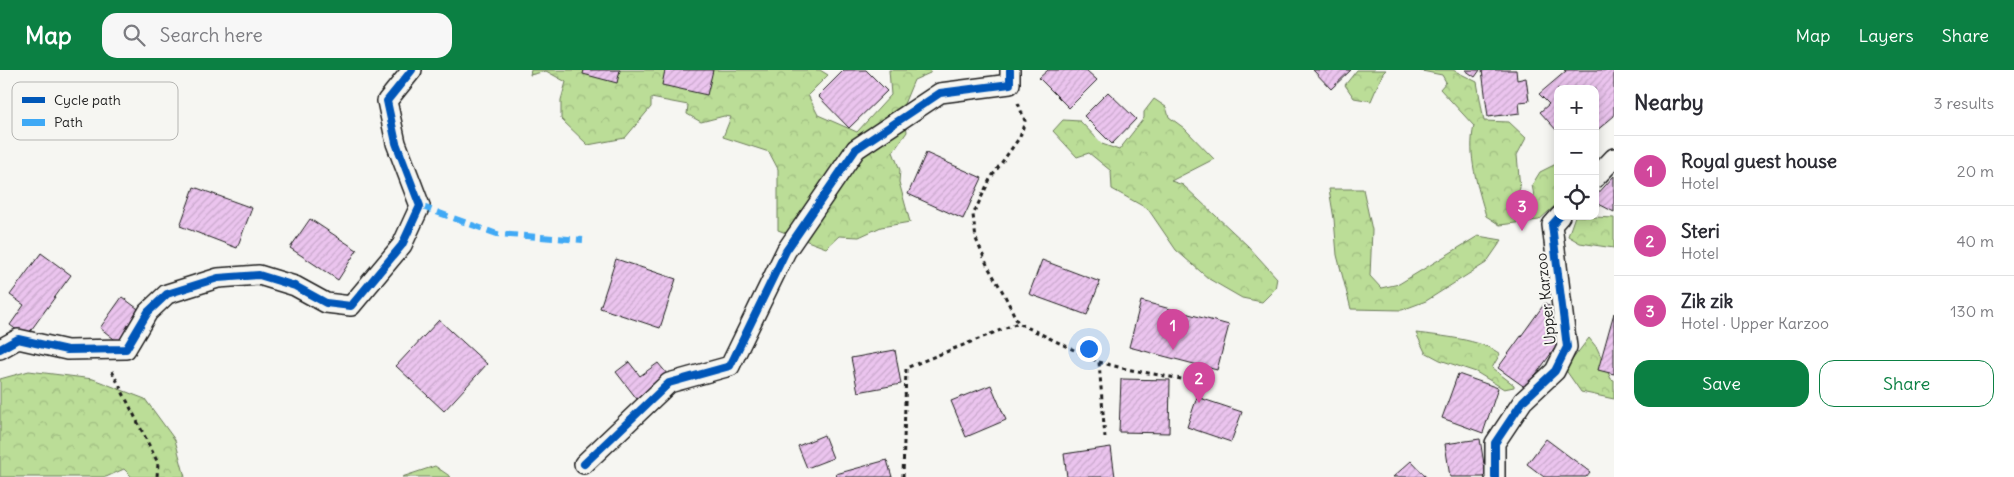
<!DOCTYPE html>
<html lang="en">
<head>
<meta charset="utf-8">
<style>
	body { margin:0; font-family:Delius,sans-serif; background:#f7f7f7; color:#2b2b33 }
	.controls { position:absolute; right:15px; top:15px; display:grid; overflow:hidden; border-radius:10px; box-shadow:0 2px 12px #0003 }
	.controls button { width:45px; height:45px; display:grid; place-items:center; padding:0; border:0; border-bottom:1px solid #e1e1e2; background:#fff; color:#2b2b33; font:25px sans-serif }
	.you { position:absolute; left:1088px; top:278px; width:18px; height:18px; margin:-12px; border:4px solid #fff; border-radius:50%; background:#1a73e8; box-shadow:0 0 0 8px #1a73e833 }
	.badge { display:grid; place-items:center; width:32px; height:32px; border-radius:50%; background:#0b8043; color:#fff; font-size:16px; font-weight:700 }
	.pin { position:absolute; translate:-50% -41px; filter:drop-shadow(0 1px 2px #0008) }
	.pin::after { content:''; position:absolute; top:26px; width:18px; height:15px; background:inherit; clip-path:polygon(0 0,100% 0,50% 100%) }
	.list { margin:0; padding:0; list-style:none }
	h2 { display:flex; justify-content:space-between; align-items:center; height:65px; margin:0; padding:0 20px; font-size:21px }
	h2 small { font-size:16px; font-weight:400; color:#7c7c81 }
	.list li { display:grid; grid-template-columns:32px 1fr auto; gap:15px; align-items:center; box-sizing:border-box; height:70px; padding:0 20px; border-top:1px solid #e1e1e2 }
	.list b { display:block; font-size:19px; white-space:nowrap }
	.list p { margin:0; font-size:16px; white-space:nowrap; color:#7c7c81 }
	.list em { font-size:16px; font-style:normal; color:#7c7c81 }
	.actions { display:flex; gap:10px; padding:15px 20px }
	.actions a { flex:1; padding:11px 0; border:1px solid #0b8043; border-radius:15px; text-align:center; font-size:18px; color:#0b8043 }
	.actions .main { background:#0b8043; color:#fff }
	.icon { flex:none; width:28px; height:28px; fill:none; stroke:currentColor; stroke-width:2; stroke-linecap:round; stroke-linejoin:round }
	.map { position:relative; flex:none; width:1614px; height:407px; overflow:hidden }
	header { display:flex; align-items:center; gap:30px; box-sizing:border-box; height:70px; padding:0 25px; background:#0b8043; color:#fff }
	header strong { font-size:24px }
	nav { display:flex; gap:28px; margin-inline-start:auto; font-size:18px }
	.search { width:350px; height:45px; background:#f7f7f7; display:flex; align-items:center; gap:12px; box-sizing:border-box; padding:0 18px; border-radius:15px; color:#7c7c81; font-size:19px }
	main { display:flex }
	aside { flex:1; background:#fff }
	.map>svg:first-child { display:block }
</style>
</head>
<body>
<header>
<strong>Map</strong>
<div class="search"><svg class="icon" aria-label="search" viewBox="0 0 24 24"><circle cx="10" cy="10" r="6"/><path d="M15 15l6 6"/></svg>Search here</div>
<nav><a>Map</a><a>Layers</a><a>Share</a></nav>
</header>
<main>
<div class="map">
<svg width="1614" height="407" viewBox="0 0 1614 407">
	<defs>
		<pattern id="forest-crowns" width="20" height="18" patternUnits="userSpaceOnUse" patternTransform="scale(1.25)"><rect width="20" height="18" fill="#bbdd97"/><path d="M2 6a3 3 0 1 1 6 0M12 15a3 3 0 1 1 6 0" fill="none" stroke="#a0bd82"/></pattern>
		<pattern id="building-hatch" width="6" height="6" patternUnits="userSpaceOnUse" patternTransform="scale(1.25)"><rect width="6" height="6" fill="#ebc4ee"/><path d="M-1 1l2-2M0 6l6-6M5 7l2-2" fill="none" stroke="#c9a8cc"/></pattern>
	</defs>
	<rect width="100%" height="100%" fill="#f6f6f2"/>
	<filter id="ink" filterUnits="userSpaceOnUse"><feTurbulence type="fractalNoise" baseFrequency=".02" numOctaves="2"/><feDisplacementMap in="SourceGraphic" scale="10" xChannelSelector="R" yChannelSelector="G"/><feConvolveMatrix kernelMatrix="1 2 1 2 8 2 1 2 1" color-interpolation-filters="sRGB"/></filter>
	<g filter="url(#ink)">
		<path fill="url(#forest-crowns)" stroke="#6c7c5a" d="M 531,0 L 820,0 L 828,5 L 808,25 L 818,45 L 857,62 L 891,25 L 889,0 L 931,0 L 930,3 L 914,10 L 904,34 L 907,62 L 893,82 L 900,100 L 899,112 L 910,152 L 881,157 L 859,167 L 839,166 L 826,178 L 778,160 L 778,99 L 769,82 L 723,67 L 731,47 L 724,46 L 701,52 L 687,44 L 688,35 L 651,28 L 651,37 L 625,68 L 588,75 L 561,49 L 561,30 L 566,12 L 546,1 L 530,5 Z
			M 1357,0 L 1386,0 L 1383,3 L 1371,31 L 1354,28 L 1345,15 Z
			M 1417,0 L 1453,0 L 1477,12 L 1484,51 L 1509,52 L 1526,68 L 1517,85 L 1520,118 L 1514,132 L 1526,127 L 1534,126 L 1532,115 L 1540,102 L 1558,93 L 1558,133 L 1539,150 L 1500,155 L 1486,146 C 1478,118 1467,85 1474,56 L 1440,19 L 1446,12 L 1442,5 Z
			M 1154,29 L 1166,37 L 1169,47 L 1184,58 L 1214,89 L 1171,111 L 1183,115 L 1248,176 L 1277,208 L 1275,219 L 1262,232 L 1242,228 L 1209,209 L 1176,180 L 1148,139 L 1112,119 L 1111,101 L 1089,83 L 1077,87 L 1053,61 L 1063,50 L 1080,51 L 1102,74 L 1119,80 L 1144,48 L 1144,42 Z
			M 1329,119 L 1363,119 L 1372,160 L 1370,206 L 1381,218 L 1399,214 L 1478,166 L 1502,170 L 1486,193 L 1426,231 L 1402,240 L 1351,239 L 1337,185 L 1334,149 Z
			M 1575,146 L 1614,148 L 1614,178 L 1580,173 L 1568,166 Z
			M 1416,263 C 1440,266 1481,269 1500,284 L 1492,298 L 1514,315 L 1514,317 L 1504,319 L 1476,302 L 1440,290 L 1425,282 Z
			M 1589,268 L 1597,278 L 1611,309 L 1614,310 L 1614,329 L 1581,322 L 1565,299 Z
			M 29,301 L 93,309 L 145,329 L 175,370 L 185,407 L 132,407 L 124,399 L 106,407 L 0,407 L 0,309 Z
			M 435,396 L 451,407 L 402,407 Z"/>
		<path fill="url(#building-hatch)" stroke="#1c1c1c" d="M 584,0 L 620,0 L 617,13 L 583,4 Z
			M 665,0 L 713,0 L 707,25 L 662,15 Z
			M 844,0 L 866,0 L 887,21 L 849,58 L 818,26 Z
			M 1048,0 L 1086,0 L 1097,10 L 1069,38 L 1039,8 Z
			M 1313,0 L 1351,0 L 1331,19 Z
			M 1465,0 L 1480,0 L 1475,7 Z
			M 1482,0 L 1516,0 L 1517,10 L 1526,8 L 1529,31 L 1519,32 L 1520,43 L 1488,47 Z
			M 1564,0 L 1614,0 L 1614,46 L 1595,62 L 1595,19 L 1558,19 L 1558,62 L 1540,42 L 1549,34 L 1539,24 L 1566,1 Z
			M 1108,22 L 1136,49 L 1112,74 L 1084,46 Z
			M 926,83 L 982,108 L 963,149 L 908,124 Z
			M 1614,106 L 1614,142 L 1595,132 L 1595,127 Z
			M 194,117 L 252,138 L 237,178 L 180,156 Z
			M 310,149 L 357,180 L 338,210 L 290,178 Z
			M 41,183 L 71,205 L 26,267 L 10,255 L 24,235 L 10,225 Z
			M 616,189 L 676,209 L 660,258 L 600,238 Z
			M 1042,190 L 1100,212 L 1087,245 L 1029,224 Z
			M 122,227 L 141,241 L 118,272 L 100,258 Z
			M 1141,231 L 1229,255 L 1217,300 L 1129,277 Z
			M 1545,233 L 1557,242 L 1558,274 L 1526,318 L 1498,298 Z
			M 1614,243 L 1614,304 L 1598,300 Z
			M 439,250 L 487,294 L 444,341 L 396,296 Z
			M 895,280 L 901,314 L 858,322 L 851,288 Z
			M 629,292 L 640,306 L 658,293 L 668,305 L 637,329 L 616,302 Z
			M 1458,304 L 1498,318 L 1483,363 L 1442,348 Z
			M 1121,309 L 1170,310 L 1169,363 L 1119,362 Z
			M 991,315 L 1006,350 L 966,367 L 951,331 Z
			M 1197,327 L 1242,342 L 1231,372 L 1187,357 Z
			M 824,365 L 833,388 L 807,398 L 798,376 Z
			M 1480,369 L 1486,407 L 1450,407 L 1445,374 Z
			M 1546,369 L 1590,402 L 1586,407 L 1544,407 L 1527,394 Z
			M 1111,377 L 1115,407 L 1067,407 L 1064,384 Z
			M 887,390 L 892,407 L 837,407 L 836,404 Z
			M 1411,391 L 1426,407 L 1393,407 Z"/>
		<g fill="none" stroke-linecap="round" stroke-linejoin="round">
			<defs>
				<path id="street" d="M 1595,108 L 1614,88
					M 0,279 L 18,269 L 67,280 L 126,279 L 148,242 L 167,224 L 218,208 L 259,205 L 295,216 L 326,233 L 351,236 L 402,175 L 420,136 L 396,73 L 387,31 L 412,0
					M 584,394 L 669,313 L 730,296 L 786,181 L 856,79 L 940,23 L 1010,14 L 1010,0
					M 1495,407 L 1495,373 L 1523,331 L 1555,301 L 1567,277 L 1552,155 L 1560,146"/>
			</defs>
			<use href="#street" stroke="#1c1c1c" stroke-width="22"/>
			<path stroke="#1c1c1c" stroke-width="3" stroke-dasharray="4 4" stroke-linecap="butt" d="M 1018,33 L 1025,51 L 1020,67 L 990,109 L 973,145 L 976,169 L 988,197 L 1004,224 L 1018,253 L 1099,292 L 1105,368
				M 1099,292 L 1126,299 L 1187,310
				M 112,301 L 158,393 L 157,407
				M 903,407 L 906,298 L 1018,253"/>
			<use href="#street" stroke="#f6f6f2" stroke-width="19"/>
			<path stroke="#3fa9f5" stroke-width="6" stroke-dasharray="12 6" stroke-linecap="butt" d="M 420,136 L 497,164 L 583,170"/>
			<defs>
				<path id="cycleway" d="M 0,279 L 18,269 L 67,280 L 126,279 L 148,242 L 167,224 L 218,208 L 259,205 L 295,216 L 326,233 L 351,236 L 402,175 L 420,136 L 396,73 L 387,31 L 412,0
					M 584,394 L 669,313 L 730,296 L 786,181 L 856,79 L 940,23 L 1010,14 L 1010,0
					M 1495,407 L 1495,373 L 1523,331 L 1555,301 L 1567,277 L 1552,155 L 1560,146"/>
			</defs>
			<use href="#cycleway" stroke="#f6f6f2" stroke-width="11"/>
			<use href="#cycleway" stroke="#0057b8" stroke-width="8"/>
		</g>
	</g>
	<g text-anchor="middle" stroke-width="4" stroke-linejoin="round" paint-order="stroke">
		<g font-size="15" fill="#1c1c1c" stroke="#f6f6f2">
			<text transform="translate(1546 229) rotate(-96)" y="5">Upper Karzoo</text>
		</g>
	</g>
	<rect x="12" y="12" width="166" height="58" rx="8" fill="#f6f6f2" stroke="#b5b5b2" stroke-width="1"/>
	<rect x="22" y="27" width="23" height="6" fill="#0057b8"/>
	<rect x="22" y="49" width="23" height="7" fill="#3fa9f5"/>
	<g font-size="14" fill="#1c1c1c">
		<text x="54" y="35">Cycle path</text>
		<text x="54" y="57">Path</text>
	</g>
</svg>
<div class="controls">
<button>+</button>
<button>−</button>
<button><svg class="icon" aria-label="locate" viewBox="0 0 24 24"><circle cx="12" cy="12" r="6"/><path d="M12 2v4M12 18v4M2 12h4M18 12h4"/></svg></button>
</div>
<div class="you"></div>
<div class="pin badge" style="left:1173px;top:280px;background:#d1479c">1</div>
<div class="pin badge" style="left:1199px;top:333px;background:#d1479c">2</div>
<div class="pin badge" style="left:1522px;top:161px;background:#d1479c">3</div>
</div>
<aside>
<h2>Nearby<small>3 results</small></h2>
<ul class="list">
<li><span class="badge" style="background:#d1479c">1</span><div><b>Royal guest house</b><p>Hotel</p></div><em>20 m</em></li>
<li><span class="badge" style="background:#d1479c">2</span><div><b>Steri</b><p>Hotel</p></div><em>40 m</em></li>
<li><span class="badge" style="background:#d1479c">3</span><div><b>Zik zik</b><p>Hotel · Upper Karzoo</p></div><em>130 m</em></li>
</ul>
<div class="actions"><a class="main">Save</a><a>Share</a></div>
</aside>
</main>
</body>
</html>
